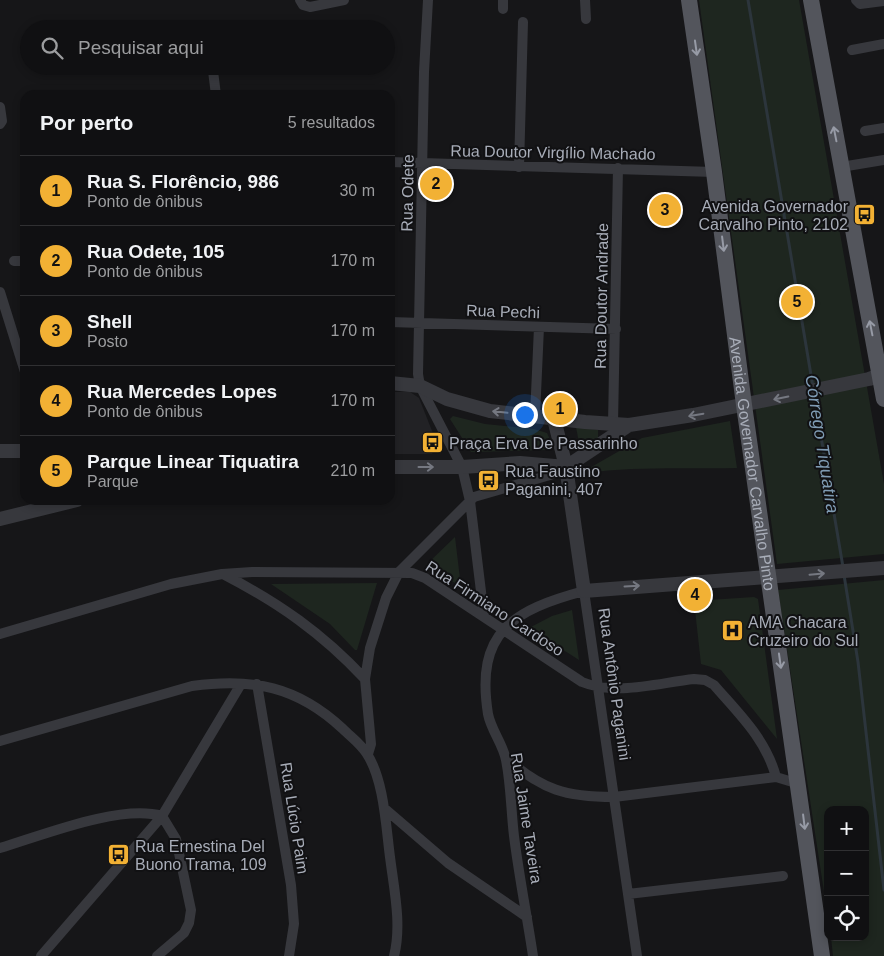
<!DOCTYPE html>
<html lang="pt">
<head>
<meta charset="utf-8">
<style>
	body { margin:0; font-family:Arial,sans-serif; background:#1e1e20; color:#f1f3f6 }
	.controls { position:absolute; right:15px; bottom:15px; display:grid; overflow:hidden; border-radius:10px; box-shadow:0 2px 8px #0003 }
	.controls button { width:45px; height:45px; display:grid; place-items:center; padding:0; border:0; border-bottom:1px solid #303032; background:#101012; color:#f1f3f6; font:25px sans-serif }
	.you { position:absolute; left:524px; top:414px; width:18px; height:18px; margin:-12px; border:4px solid #fff; border-radius:50%; background:#1a73e8; box-shadow:0 0 0 8px #1a73e833 }
	.badge { display:grid; place-items:center; width:32px; height:32px; border-radius:50%; background:#f2b134; color:#111; font-size:16px; font-weight:700 }
	.pin { position:absolute; translate:-50% -50%; border:2px solid #fff; box-shadow:0 1px 5px #0006 }
	.list { margin:0; padding:0; list-style:none }
	h2 { display:flex; justify-content:space-between; align-items:center; height:65px; margin:0; padding:0 20px; font-size:21px }
	h2 small { font-size:16px; font-weight:400; color:#9c9d9f }
	.list li { display:grid; grid-template-columns:32px 1fr auto; gap:15px; align-items:center; box-sizing:border-box; height:70px; padding:0 20px; border-top:1px solid #303032 }
	.list b { display:block; font-size:19px; white-space:nowrap }
	.list p { margin:0; font-size:16px; white-space:nowrap; color:#9c9d9f }
	.list em { font-size:16px; font-style:normal; color:#9c9d9f }
	.icon { flex:none; width:28px; height:28px; fill:none; stroke:currentColor; stroke-width:2; stroke-linecap:round; stroke-linejoin:round }
	.map { position:relative; flex:none; width:884px; height:956px; overflow:hidden }
	.search { position:absolute; background:#101012; box-shadow:0 2px 8px #0003; left:20px; top:20px; width:375px; height:55px; display:flex; align-items:center; gap:12px; box-sizing:border-box; padding:0 18px; border-radius:28px; color:#9c9d9f; font-size:19px }
	.panel { position:absolute; background:#101012; box-shadow:0 2px 8px #0003; left:20px; top:90px; width:375px; height:415px; border-radius:15px }
	.map>svg:first-child { display:block }
</style>
</head>
<body>
<div class="map">
<svg width="884" height="956" viewBox="0 0 884 956">
	<rect width="100%" height="100%" fill="#161618"/>
	<path fill="#222225" d="M 390,392 L 410,392 L 419,398 L 436,441 L 437,446 L 432,454 L 390,454 Z"/>
	<path fill="#1e261f" d="M 699,0 L 799,0 L 884,484 L 884,554 L 777,564 Z
		M 453,416 L 485,424 L 534,429 L 547,433 L 552,444 L 546,450 L 471,452 L 450,419 Z
		M 730,421 L 737,468 C 687,469 635,466 585,473 L 586,470 L 642,438 Z
		M 576,427 L 598,430 L 598,438 L 579,443 Z
		M 455,537 L 461,587 L 426,565 Z
		M 884,580 L 884,956 L 833,956 L 831,937 L 865,937 L 865,810 L 828,810 L 828,918 L 778,590 Z
		M 377,583 L 357,650 L 355,650 L 330,624 L 271,584 Z
		M 754,597 L 758,599 L 777,739 L 721,670 L 701,664 L 694,601 Z
		M 572,610 L 579,660 L 529,628 L 552,616 Z"/>
	<g fill="none" stroke-linecap="round" stroke-linejoin="round">
		<path stroke="#2c353c" stroke-width="3" d="M 748,0 L 813,387
			M 814,395 L 843,567
			M 844,575 L 858,662 L 884,890"/>
		<path stroke="#37383d" stroke-width="10" d="M 300,0 L 303,5 L 310,7 L 344,0
			M 428,0 L 424,72 L 418,374 L 420,386 L 462,467 L 470,501 L 484,616
			M 585,0 L 586,19
			M 856,0 L 860,4 L 884,1
			M 503,9 L 503,0
			M 852,50 L 884,44
			M 213,71 L 216,95
			M 0,107 L 2,121 L 0,124
			M 865,131 L 884,128
			M 390,162 L 714,172
			M 519,167 L 523,22
			M 841,167 L 884,160
			M 14,261 L 25,261
			M 0,292 L 25,372
			M 390,322 L 616,329
			M 535,416 L 539,327
			M 613,424 L 618,168
			M 223,574 C 279,603 322,633 365,679
			M 0,634 L 171,584 L 222,574 L 252,572 L 412,573 L 425,578 L 582,682 C 616,696 658,683 694,679 L 705,680 L 714,685 C 739,714 766,739 776,777
			M 257,684 L 291,885 L 294,924 L 289,956
			M 0,741 L 192,686 C 253,678 297,686 343,729 C 351,737 361,744 367,754 C 384,780 386,827 390,857 C 394,889 402,925 394,956
			M 368,754 L 371,744 L 365,679 L 370,648 L 386,598 L 399,572 L 474,497 L 550,475 L 566,467
			M 506,758 C 542,790 566,797 614,797 L 776,777 L 799,784
			M 384,808 L 448,863 L 527,917
			M 0,848 C 43,835 120,804 162,816 L 176,839 L 191,910 L 189,923 L 184,933 L 157,956
			M 628,894 L 783,876
			M 41,956 L 162,816 L 241,684
			M 533,956 C 527,916 519,876 514,836 C 511,811 511,785 506,760 C 503,744 491,730 488,714 C 475,632 513,610 584,591 L 637,956"/>
		<path stroke="#37383d" stroke-width="14" d="M 390,383 L 420,386 L 447,399 L 490,411 L 585,422 L 629,425 L 693,415 L 869,379 L 884,374
			M 554,419 L 566,467 L 584,591 L 884,568
			M 0,451 L 25,451
			M 390,467 L 462,467 L 520,463 L 566,467 L 629,425
			M 0,519 L 77,500"/>
		<g stroke="#53555c" stroke-width="16">
			<path id="s1" d="M 689,0 L 714,172 L 744,405 L 822,956"/>
			<path d="M 811,0 L 884,399"/>
		</g>
	</g>
	<defs><path id="oneway-shaft" d="M-6 0H5M1.5-3L5.5 0L1.5 3" fill="none" stroke-width="1.6" stroke-linecap="round" stroke-linejoin="round" transform="scale(1.25)"/></defs>
	<g stroke="#979ba6">
		<use href="#oneway-shaft" transform="translate(696 48) rotate(82)"/>
		<use href="#oneway-shaft" transform="translate(835 134) rotate(-101)"/>
		<use href="#oneway-shaft" transform="translate(723 244) rotate(83)"/>
		<use href="#oneway-shaft" transform="translate(871 328) rotate(-101)"/>
		<use href="#oneway-shaft" transform="translate(780 661) rotate(82)"/>
		<use href="#oneway-shaft" transform="translate(804 822) rotate(83)"/>
	</g>
	<g stroke="#757881">
		<use href="#oneway-shaft" transform="translate(781 398) rotate(168)"/>
		<use href="#oneway-shaft" transform="translate(500 412) rotate(-174)"/>
		<use href="#oneway-shaft" transform="translate(696 415) rotate(170)"/>
		<use href="#oneway-shaft" transform="translate(426 467)"/>
		<use href="#oneway-shaft" transform="translate(817 574) rotate(-5)"/>
		<use href="#oneway-shaft" transform="translate(632 586) rotate(-3)"/>
	</g>
	<defs>
		<symbol id="bus-square" viewBox="-11 -11 22 22"><rect x="-9" y="-9" width="18" height="18" rx="4" fill="#f2b134" stroke="#111113"/><path d="M-5-6H5V4H4V6H2V4H-2V6H-4V4H-5ZM-3.5-4V0h7V-4ZM-3.5 1.2v1.5H-2V1.2ZM2 1.2v1.5H3.5V1.2Z" fill="#111"/></symbol>
		<symbol id="hospital-square" viewBox="-11 -11 22 22"><rect x="-9" y="-9" width="18" height="18" rx="4" fill="#f2b134" stroke="#111113"/><path d="M-5-5h3v3.5h4V-5h3V5h-3V1.5h-4V5h-3Z" fill="#111"/></symbol>
	</defs>
	<g fill-rule="evenodd">
		<use href="#bus-square" x="852" y="202" width="25" height="25"/>
		<use href="#bus-square" x="420" y="430" width="25" height="25"/>
		<use href="#bus-square" x="476" y="468" width="25" height="25"/>
		<use href="#hospital-square" x="720" y="618" width="25" height="25"/>
		<use href="#bus-square" x="106" y="842" width="25" height="25"/>
	</g>
	<g text-anchor="middle" stroke-width="4" stroke-linejoin="round" paint-order="stroke">
		<g font-size="16" fill="#a8adb8" stroke="#111113">
			<text transform="translate(553 152) rotate(1)" y="6">Rua Doutor Virgílio Machado</text>
			<text transform="translate(407 193) rotate(-89)" y="6">Rua Odete</text>
			<text transform="translate(601 296) rotate(-89)" y="6">Rua Doutor Andrade</text>
			<text transform="translate(503 311) rotate(2)" y="6">Rua Pechi</text>
			<text dy="6" stroke="none"><textPath href="#s1" startOffset="468">Avenida Governador Carvalho Pinto</textPath></text>
			<text transform="translate(495 608) rotate(33)" y="6">Rua Firmiano Cardoso</text>
			<text transform="translate(615 684) rotate(82)" y="6">Rua Antônio Paganini</text>
			<text transform="translate(295 818) rotate(81)" y="6">Rua Lúcio Paim</text>
			<text transform="translate(527 818) rotate(81)" y="6">Rua Jaime Taveira</text>
		</g>
		<g font-size="16" fill="#a8adb8" stroke="#111113" text-anchor="start">
			<text x="848" y="212" text-anchor="end">Avenida Governador<tspan x="848" dy="18">Carvalho Pinto, 2102</tspan></text>
			<text x="449" y="449">Praça Erva De Passarinho</text>
			<text x="505" y="477">Rua Faustino<tspan x="505" dy="18">Paganini, 407</tspan></text>
			<text x="748" y="628">AMA Chacara<tspan x="748" dy="18">Cruzeiro do Sul</tspan></text>
			<text x="135" y="852">Rua Ernestina Del<tspan x="135" dy="18">Buono Trama, 109</tspan></text>
		</g>
		<g font-size="18" font-style="italic" fill="#7f9bb3" stroke="#111113">
			<text transform="translate(822 444) rotate(81)" y="6">Córrego Tiquatira</text>
		</g>
	</g>
</svg>
<div class="controls">
<button>+</button>
<button>−</button>
<button><svg class="icon" aria-label="locate" viewBox="0 0 24 24"><circle cx="12" cy="12" r="6"/><path d="M12 2v4M12 18v4M2 12h4M18 12h4"/></svg></button>
</div>
<div class="you"></div>
<div class="pin badge" style="left:560px;top:409px">1</div>
<div class="pin badge" style="left:436px;top:184px">2</div>
<div class="pin badge" style="left:665px;top:210px">3</div>
<div class="pin badge" style="left:695px;top:595px">4</div>
<div class="pin badge" style="left:797px;top:302px">5</div>
<div class="search"><svg class="icon" aria-label="search" viewBox="0 0 24 24"><circle cx="10" cy="10" r="6"/><path d="M15 15l6 6"/></svg>Pesquisar aqui</div>
<section class="panel">
<h2>Por perto<small>5 resultados</small></h2>
<ul class="list">
<li><span class="badge">1</span><div><b>Rua S. Florêncio, 986</b><p>Ponto de ônibus</p></div><em>30 m</em></li>
<li><span class="badge">2</span><div><b>Rua Odete, 105</b><p>Ponto de ônibus</p></div><em>170 m</em></li>
<li><span class="badge">3</span><div><b>Shell</b><p>Posto</p></div><em>170 m</em></li>
<li><span class="badge">4</span><div><b>Rua Mercedes Lopes</b><p>Ponto de ônibus</p></div><em>170 m</em></li>
<li><span class="badge">5</span><div><b>Parque Linear Tiquatira</b><p>Parque</p></div><em>210 m</em></li>
</ul>
</section>
</div>
</body>
</html>
